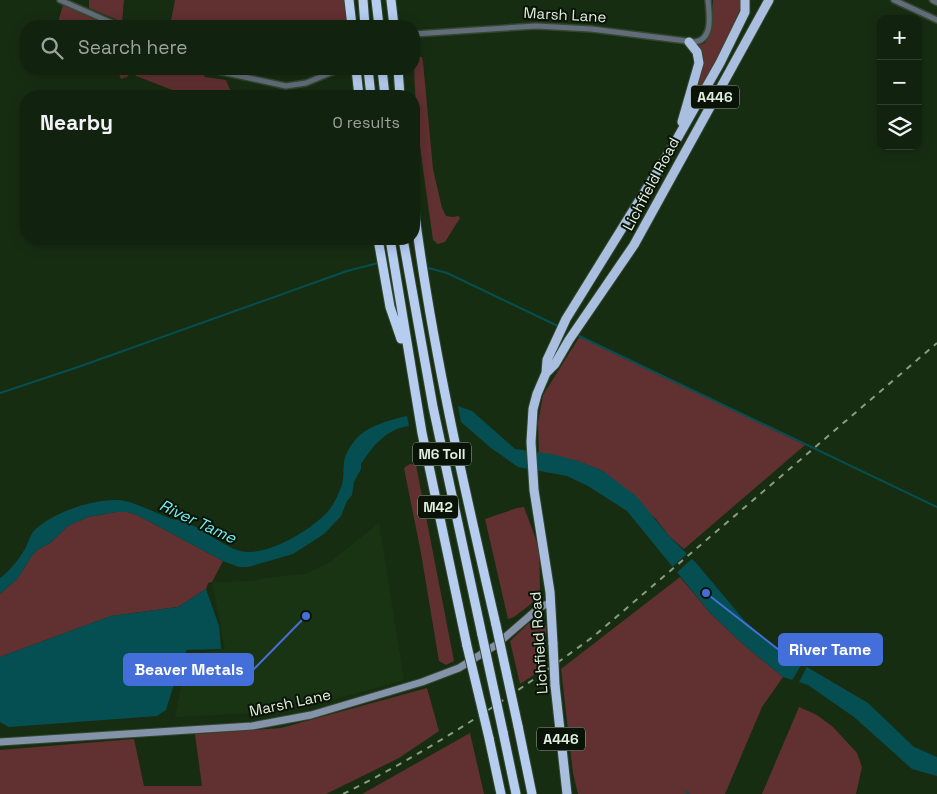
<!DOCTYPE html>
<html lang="en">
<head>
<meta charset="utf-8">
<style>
	body { margin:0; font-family:"Space Grotesk",sans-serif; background:#1e2f1c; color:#f1f3f6 }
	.controls { position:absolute; right:15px; top:15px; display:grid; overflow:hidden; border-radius:10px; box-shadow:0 2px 12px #0003 }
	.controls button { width:45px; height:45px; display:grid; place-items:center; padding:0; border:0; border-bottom:1px solid #303f2e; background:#11220e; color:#f1f3f6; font:25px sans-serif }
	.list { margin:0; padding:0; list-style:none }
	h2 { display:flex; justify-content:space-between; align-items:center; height:65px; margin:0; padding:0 20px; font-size:21px }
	h2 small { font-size:16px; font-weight:400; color:#9ca49e }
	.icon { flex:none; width:28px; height:28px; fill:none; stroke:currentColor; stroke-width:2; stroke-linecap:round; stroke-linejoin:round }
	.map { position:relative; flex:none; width:937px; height:794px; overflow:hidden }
	.search { position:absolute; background:#11220e; box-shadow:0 2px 12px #0003; left:20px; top:20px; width:400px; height:55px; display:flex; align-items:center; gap:12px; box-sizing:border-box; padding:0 18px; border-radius:20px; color:#9ca49e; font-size:19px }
	.panel { position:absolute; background:#11220e; box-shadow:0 2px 12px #0003; left:20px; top:90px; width:400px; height:155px; border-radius:20px }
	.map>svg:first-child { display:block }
</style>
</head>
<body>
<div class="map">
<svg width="937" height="794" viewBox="0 0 937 794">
	<rect width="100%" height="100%" fill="#172d12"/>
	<path fill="#193412" d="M 379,523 L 404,680 L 322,703 L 291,709 L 285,703 L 281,703 L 278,712 L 175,717 L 187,655 L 225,649 L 212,582 L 252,581 L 264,578 L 305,574 L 330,562 Z"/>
	<path fill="#613031" d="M 89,0 L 124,0 L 122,22 L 89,8 Z
		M 175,0 L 345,0 L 347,26 L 170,26 Z
		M 713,0 L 741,0 L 741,7 L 723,51 L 690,110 L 702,63 L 696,46 L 705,43 L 712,28 Z
		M 63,5 L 110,26 L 57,26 Z
		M 417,56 L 422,57 L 423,62 L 433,169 L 442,208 L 446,216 L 453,217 L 458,216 L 460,218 L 445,242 L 438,244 L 433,240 C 425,180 414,118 414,58 Z
		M 102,69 L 199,69 L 205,77 L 226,80 L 231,92 L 232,96 L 188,96 L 136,76 L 134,73 L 131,72 L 127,77 L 121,79 L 119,74 Z
		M 580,336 L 805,445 L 684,549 L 669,536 L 656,519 L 603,471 L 578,461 L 539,453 L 538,423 L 543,395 Z
		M 410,464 L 416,465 L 454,661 L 446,665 L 439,661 L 421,553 L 404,468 Z
		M 524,507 L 539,548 L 540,589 L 536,600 L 514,617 L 508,619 L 485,519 L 517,508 Z
		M 116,512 L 127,512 L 137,515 L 223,561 L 212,582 L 208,583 L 206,589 L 178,607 L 111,616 L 0,657 L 0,594 L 17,579 L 31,557 L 37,550 L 50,543 L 68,526 L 88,517 Z
		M 680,577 L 711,614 L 745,646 L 783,677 L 762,707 L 725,794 L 578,794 L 573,773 L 561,669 Z
		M 538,622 L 546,626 L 546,667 L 520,684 L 510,641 L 529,623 Z
		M 427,688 L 439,731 L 399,758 L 326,794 L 0,794 L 0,750 L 134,739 L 144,786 L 202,786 L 195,734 L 281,728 Z
		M 799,707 L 817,715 L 833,727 L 857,753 L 862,767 L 856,794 L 762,794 Z
		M 470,733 L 484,794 L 362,794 Z"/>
	<path fill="#054f52" d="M 458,406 L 472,411 L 515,449 L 551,454 L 578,461 L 603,471 L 636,496 L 669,536 L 697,564 L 744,620 L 778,650 L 868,703 L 914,747 L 937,757 L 937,776 L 912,769 L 854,717 L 808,685 L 783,677 L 745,646 L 711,614 L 627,511 L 588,486 L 567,476 L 518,467 L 491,448 L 461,422 Z
		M 407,416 L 409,426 C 386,429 373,446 361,464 L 361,469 L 354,482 L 352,495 L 347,501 L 341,516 L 324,534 L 293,554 L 248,567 L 239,567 L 223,561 L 137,515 L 127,512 L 116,512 L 88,517 L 68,526 L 50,543 L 37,550 L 31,557 L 17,579 L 0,594 L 0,578 C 9,572 19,559 25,549 C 28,544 29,538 33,532 C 49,513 100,496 125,501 C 141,505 156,513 171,519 C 198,520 223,551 247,552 C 273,553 318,527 332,506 C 336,500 339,492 342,485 C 344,478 343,471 344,463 C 344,455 351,445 356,439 C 367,426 390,420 407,416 Z
		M 206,589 L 219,626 L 221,649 L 187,650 L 182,658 L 166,710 L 157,716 L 9,727 L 0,722 L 0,657 L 111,616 L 178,607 Z"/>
	<path fill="#172d12" d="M 689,552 L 694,557 L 675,574 L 671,568 Z
		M 803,662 L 808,665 L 798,684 L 791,682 Z"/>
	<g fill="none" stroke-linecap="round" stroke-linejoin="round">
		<path stroke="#054f52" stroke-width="2" d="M 425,267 L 447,273 L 560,327
			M 575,334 L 937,507
			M 0,393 L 81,366 L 347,271 L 378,263
			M 686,792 L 689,794"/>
		<defs>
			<path id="minor" d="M 60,0 L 119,26
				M 894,0 L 937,20
				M 414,34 L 536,26 L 591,29 L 695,42 C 714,39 709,14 708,0
				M 208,69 L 286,86 L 306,83 L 335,71"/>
			<path id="tertiary" d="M 933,0 L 937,2"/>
			<path id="secondary" d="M 0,742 L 252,726 L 311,715 L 422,682 L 459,668 L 496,645 L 540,607 L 550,603"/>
			<path id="trunk" d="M 682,122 L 699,63 L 697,52 L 689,42
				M 546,373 L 555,364 L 569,340 L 634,245 L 769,0
				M 553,644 L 550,592 L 534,490 L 531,442 L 533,409 L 537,394 L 546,373 L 547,360 L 566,319 L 673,146 L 720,63 L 745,12 L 745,0
				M 555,685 L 567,794"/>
			<path id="motorway" d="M 349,0 L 352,26
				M 363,0 L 365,26
				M 376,0 L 379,26
				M 391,0 L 394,26
				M 356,69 L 359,96
				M 368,69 L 371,96
				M 382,69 L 385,96
				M 398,69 L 400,96
				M 414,208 C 432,348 464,487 496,625
				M 378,239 L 390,307 L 401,339
				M 390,239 L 422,433 L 467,646
				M 403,239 L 433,407 L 482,635
				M 518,726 L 532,794
				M 503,732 L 516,794
				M 489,738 L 501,794"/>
		</defs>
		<use href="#minor" stroke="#33482f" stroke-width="8"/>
		<use href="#tertiary" stroke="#33482f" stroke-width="9"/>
		<use href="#secondary" stroke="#33482f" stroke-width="9"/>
		<use href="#trunk" stroke="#33482f" stroke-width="11"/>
		<use href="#motorway" stroke="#33482f" stroke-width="11"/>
		<use href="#minor" stroke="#636c7a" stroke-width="5"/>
		<use href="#tertiary" stroke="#636c7a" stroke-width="6"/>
		<use href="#secondary" stroke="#8593aa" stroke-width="7"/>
		<use href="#trunk" stroke="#aabfe0" stroke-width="9"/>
		<use href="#motorway" stroke="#b6cdf0" stroke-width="9"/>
		<path stroke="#8a9b86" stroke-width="2" stroke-dasharray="6 6" stroke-linecap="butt" d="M 343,794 C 432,750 514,695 594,636 L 937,343"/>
		<defs>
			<path id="trunk-bridge" d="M 553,644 L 555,685"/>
			<path id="motorway-bridge" d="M 496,625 L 518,726
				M 482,635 L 503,732
				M 467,646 L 489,738"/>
		</defs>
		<use href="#trunk-bridge" stroke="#33482f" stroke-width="11" stroke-linecap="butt"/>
		<use href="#motorway-bridge" stroke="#33482f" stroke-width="11" stroke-linecap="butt"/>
		<use href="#trunk-bridge" stroke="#aabfe0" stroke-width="9"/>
		<use href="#motorway-bridge" stroke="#b6cdf0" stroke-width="9"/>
	</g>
	<g text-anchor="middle" stroke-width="4" stroke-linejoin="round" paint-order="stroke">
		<g fill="#091307" stroke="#a0ad9e" stroke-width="1">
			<rect x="691" y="85.5" width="48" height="23" rx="4"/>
			<rect x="413" y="442.5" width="58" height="23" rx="4"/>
			<rect x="418" y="495.5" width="40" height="23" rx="4"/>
			<rect x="537" y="727.5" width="48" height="23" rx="4"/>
		</g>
		<g font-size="14" font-weight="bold" fill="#e1efde">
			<text x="715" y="102">A446</text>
			<text x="442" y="459">M6 Toll</text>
			<text x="438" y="512">M42</text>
			<text x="561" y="744">A446</text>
		</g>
		<g font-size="15" fill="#e1efde" stroke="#091307">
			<text transform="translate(565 15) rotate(3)" y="5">Marsh Lane</text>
			<text transform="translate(651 184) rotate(-62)" y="5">Lichfield Road</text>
			<text transform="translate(539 643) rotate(-94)" y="5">Lichfield Road</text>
			<text transform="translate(290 703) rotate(-12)" y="5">Marsh Lane</text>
		</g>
		<g font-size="16" font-style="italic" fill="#71edf2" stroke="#091307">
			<text transform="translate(198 521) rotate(25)" y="6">River Tame</text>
		</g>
	</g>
	<path fill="none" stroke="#446ed9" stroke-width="2" d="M706 593L779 650M306 616L253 670"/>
	<g fill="#446ed9" stroke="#091307" stroke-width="2">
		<circle cx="706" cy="593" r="5"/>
		<circle cx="306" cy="616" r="5"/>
	</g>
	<g fill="#446ed9" stroke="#446ed9" stroke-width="2">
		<rect x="779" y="634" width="103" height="31" rx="5"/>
		<rect x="124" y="654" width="129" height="31" rx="5"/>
	</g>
	<g font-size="16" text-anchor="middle" font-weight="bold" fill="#fff">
		<text x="830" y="655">River Tame</text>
		<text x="189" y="675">Beaver Metals</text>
	</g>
</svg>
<div class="controls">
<button>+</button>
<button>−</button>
<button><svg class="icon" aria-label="layers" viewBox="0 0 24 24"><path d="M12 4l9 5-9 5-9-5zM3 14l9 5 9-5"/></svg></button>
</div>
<div class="search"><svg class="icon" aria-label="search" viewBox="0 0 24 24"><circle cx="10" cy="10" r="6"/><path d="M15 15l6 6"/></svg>Search here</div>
<section class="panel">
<h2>Nearby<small>0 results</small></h2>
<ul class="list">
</ul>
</section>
</div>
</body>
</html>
